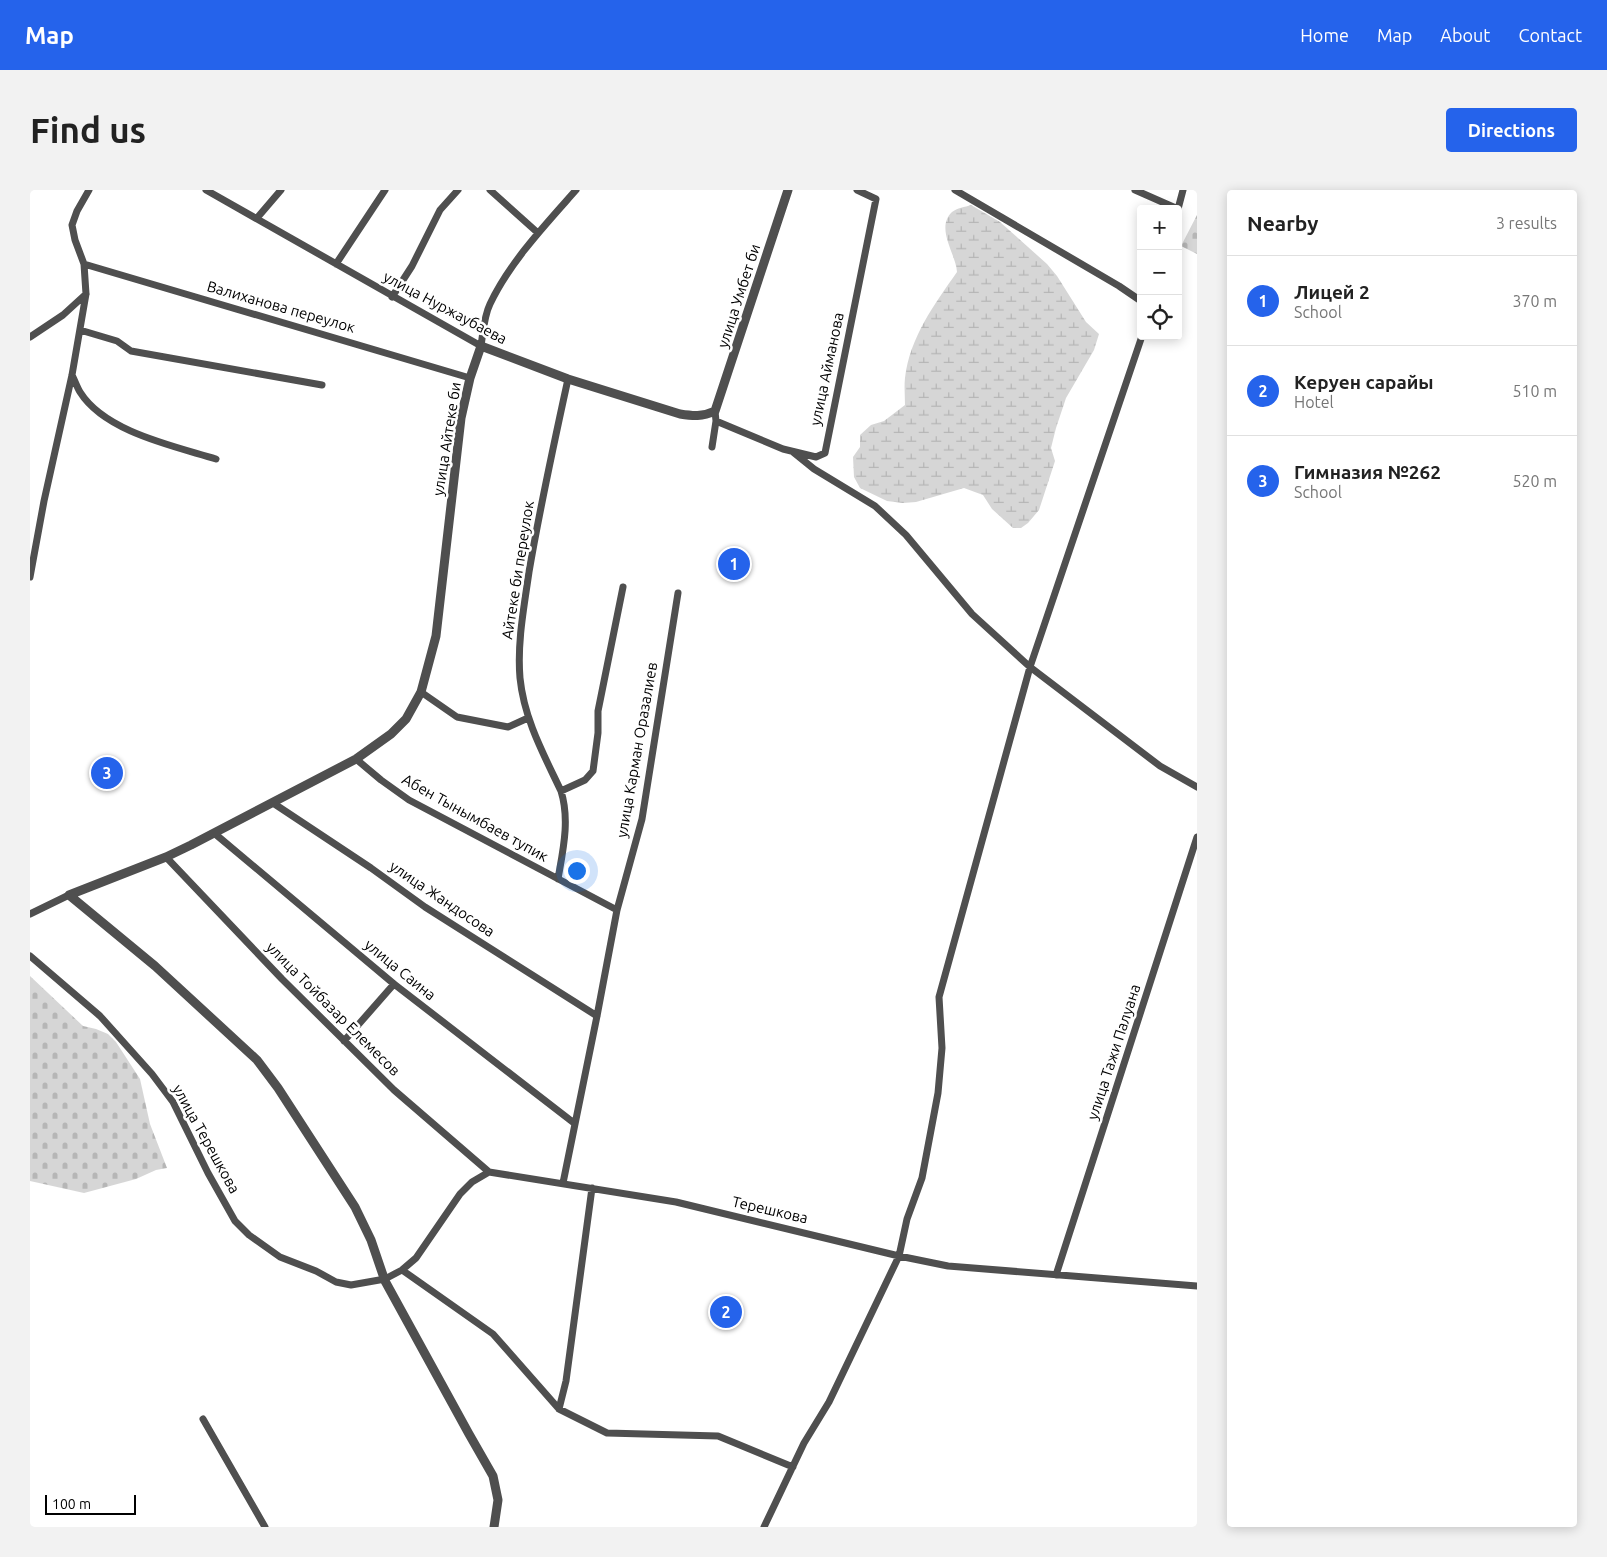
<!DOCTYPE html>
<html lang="en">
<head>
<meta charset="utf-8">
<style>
	body { margin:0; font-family:Ubuntu,sans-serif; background:#f2f2f2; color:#222 }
	.controls { position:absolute; right:15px; top:15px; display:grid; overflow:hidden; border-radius:5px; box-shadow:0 2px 12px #0003 }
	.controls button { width:45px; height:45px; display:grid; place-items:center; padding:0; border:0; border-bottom:1px solid #e0e0e0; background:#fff; color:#222; font:25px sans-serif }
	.scale { position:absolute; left:15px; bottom:12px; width:91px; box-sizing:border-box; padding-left:5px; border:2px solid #000; border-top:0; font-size:14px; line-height:18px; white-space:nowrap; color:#000; -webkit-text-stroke:4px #fff; paint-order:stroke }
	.you { position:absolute; left:546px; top:680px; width:18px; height:18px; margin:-12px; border:4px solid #fff; border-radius:50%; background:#1a73e8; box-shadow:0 0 0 8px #1a73e833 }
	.badge { display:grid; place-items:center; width:32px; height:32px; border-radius:50%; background:#2563eb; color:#fff; font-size:16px; font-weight:700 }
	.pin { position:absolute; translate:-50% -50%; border:2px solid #fff; box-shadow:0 1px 5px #0006 }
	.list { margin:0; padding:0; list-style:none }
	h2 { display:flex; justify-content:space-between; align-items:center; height:65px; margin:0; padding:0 20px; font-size:21px }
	h2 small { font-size:16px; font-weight:400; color:#767676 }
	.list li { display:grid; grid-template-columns:32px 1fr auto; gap:15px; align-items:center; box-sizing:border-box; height:90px; padding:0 20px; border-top:1px solid #e0e0e0 }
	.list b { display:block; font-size:19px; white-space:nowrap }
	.list p { margin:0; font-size:16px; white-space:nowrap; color:#767676 }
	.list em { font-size:16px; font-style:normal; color:#767676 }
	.icon { flex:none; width:28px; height:28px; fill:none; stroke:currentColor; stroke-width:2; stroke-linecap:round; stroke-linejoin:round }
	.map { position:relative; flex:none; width:1167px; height:1337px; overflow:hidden; border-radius:5px }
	header { display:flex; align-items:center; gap:30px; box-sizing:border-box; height:70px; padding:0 25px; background:#2563eb; color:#fff }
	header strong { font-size:24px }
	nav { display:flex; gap:28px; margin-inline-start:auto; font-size:18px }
	.intro { display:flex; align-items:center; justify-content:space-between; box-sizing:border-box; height:120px; padding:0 30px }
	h1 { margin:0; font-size:35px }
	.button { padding:12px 22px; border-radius:5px; background:#2563eb; color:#fff; font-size:18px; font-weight:700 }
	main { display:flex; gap:30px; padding:0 30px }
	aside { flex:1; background:#fff; border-radius:5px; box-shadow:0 2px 12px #0003 }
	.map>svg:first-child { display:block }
</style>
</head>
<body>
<header>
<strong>Map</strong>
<nav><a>Home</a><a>Map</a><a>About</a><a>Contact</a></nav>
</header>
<div class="intro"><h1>Find us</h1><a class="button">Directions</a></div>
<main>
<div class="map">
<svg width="1167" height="1337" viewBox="0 0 1167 1337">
	<defs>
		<pattern id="wetland-marsh" width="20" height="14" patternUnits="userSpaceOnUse" patternTransform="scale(1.25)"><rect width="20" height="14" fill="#d6d6d6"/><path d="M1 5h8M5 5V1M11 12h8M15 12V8" fill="none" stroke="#b6b6b6"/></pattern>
		<pattern id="cemetery-stones" width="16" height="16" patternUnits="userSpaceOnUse" patternTransform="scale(1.25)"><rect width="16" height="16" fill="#d6d6d6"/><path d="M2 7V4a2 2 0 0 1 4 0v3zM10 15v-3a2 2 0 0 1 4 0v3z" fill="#b6b6b6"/></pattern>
	</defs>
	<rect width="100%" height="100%" fill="#fff"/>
	<path fill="url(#wetland-marsh)" d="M 941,15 L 970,32 L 1017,74 L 1027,86 L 1056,132 L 1069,144 L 1064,160 L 1036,208 L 1026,238 L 1021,258 L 1025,271 L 1009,320 L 998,333 L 991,338 L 983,338 L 962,319 L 953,305 L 934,298 L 886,312 L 873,313 L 857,311 L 830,298 L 824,287 L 823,267 L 830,257 L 830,245 L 841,235 L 854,231 L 875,215 C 875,206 874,197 875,188 C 880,147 904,115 927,82 C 926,64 905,38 922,22 C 927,18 935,17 941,15 Z"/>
	<path fill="url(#cemetery-stones)" d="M 1167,25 L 1167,64 L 1151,56 Z
		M 0,786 L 53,836 L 66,839 L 78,844 L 86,852 L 110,889 L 120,934 L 137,978 L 126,980 L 106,989 L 54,1003 L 0,991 Z"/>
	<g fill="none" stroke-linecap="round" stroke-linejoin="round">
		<path stroke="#4f4f4f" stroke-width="7" d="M 176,0 L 451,156 C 453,143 454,126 460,114 C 480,72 515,35 546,0
			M 460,0 L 508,43
			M 925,0 L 1089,96 L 1111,111
			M 1105,0 L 1148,19
			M 1148,19 L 1153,0
			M 227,28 L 251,0
			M 54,74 L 440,188
			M 306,74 L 355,0
			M 362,107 L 382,76 L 410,20 L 428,0
			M 50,140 L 87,151 L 101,161 L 292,195
			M 0,147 L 33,125 L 56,104
			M 42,185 C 45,191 47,197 50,202 C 75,242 144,256 186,269
			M 686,231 L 753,259 L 786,267 L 795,263 L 846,9 L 827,0
			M 682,257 L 686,231 L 685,221
			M 763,262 L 784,279 L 845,316 L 876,345 L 942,424 L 1000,477 L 1130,576 L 1167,597
			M 0,387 L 14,311 L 42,185 L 56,104 L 54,74 L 45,50 L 42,35 L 47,21 L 59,0
			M 391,502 L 427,527 L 478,537 L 498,528
			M 326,569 L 351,590 L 379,610 L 587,720
			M 531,601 L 555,590 L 563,581 L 568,543 L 568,521 L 593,397
			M 243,613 L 341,678 L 395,717 L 567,826
			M 184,643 L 364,794 L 544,933
			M 136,667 L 252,789 L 364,900 L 459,982
			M 528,689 C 533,660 540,630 531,601 C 514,565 494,529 490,488 C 487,453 494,417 499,382 C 510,317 524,253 538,189
			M 0,724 L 39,705
			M 0,766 L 70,826 L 122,884 L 143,912 L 178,983 L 205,1031 L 219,1045 L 250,1067 L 286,1081 L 306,1092 L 321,1095 L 355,1089 L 372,1080 L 386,1068 L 430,1004 L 442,992 L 459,982 L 646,1012 L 869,1066 L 918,1076 L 1167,1096
			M 314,851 L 364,794
			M 533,993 L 567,826 L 587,720 L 612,629 L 648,403
			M 372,1080 L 463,1144 L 529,1219 L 577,1243 L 688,1246 L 763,1277
			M 1026,1085 L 1167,647
			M 529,1219 L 536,1191 L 562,998
			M 173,1229 L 235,1337
			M 734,1337 L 774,1253 L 799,1212 L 869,1066 L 877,1029 L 892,988 L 908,903 L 912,858 L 909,807 L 1000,477 L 1112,146"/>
		<path stroke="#4f4f4f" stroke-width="9" d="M 464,1337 L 468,1310 L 463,1286 L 439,1244 L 355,1091 L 341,1050 L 325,1017 L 248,898 L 227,870 L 125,776 L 39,705 L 136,667 L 161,655 L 326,569 L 361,544 L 376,529 L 391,502 L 406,446 L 431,228 L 440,188 L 451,156 L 538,189 L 650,224 C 663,226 672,227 685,221 L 758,0"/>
	</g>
	<g text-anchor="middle" stroke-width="5" stroke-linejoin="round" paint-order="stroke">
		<g font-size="15" fill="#000" stroke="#fff">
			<text transform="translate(709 106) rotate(-72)" y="5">улица Умбет би</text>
			<text transform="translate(251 117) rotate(16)" y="5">Валиханова переулок</text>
			<text transform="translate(415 118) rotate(28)" y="5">улица Нуржаубаева</text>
			<text transform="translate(797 179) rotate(-78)" y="5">улица Айманова</text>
			<text transform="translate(417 249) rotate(-81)" y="5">улица Айтеке би</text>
			<text transform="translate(488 380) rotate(-81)" y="5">Айтеке би переулок</text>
			<text transform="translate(607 560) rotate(-80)" y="5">улица Карман Оразалиев</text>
			<text transform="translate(445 628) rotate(29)" y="5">Абен Тынымбаев тупик</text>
			<text transform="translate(412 709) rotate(34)" y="5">улица Жандосова</text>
			<text transform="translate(370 780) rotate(39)" y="5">улица Саина</text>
			<text transform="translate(303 819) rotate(45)" y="5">улица Тойбазар Елемесов</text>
			<text transform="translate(1084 862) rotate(-72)" y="5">улица Тажи Палуана</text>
			<text transform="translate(176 949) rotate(61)" y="5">улица Терешкова</text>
			<text transform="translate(740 1020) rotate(13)" y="5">Терешкова</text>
		</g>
	</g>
</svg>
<div class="controls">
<button>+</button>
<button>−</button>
<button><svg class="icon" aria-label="locate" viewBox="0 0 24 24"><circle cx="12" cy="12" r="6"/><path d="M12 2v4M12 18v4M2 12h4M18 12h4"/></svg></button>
</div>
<div class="scale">100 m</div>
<div class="you"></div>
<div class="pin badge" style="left:704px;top:374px">1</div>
<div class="pin badge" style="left:696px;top:1122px">2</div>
<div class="pin badge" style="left:77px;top:583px">3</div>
</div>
<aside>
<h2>Nearby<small>3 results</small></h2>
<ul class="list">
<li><span class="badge">1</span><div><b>Лицей 2</b><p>School</p></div><em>370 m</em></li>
<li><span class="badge">2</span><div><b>Керуен сарайы</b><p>Hotel</p></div><em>510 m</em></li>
<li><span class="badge">3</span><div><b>Гимназия №262</b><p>School</p></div><em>520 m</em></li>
</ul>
</aside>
</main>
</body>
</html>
